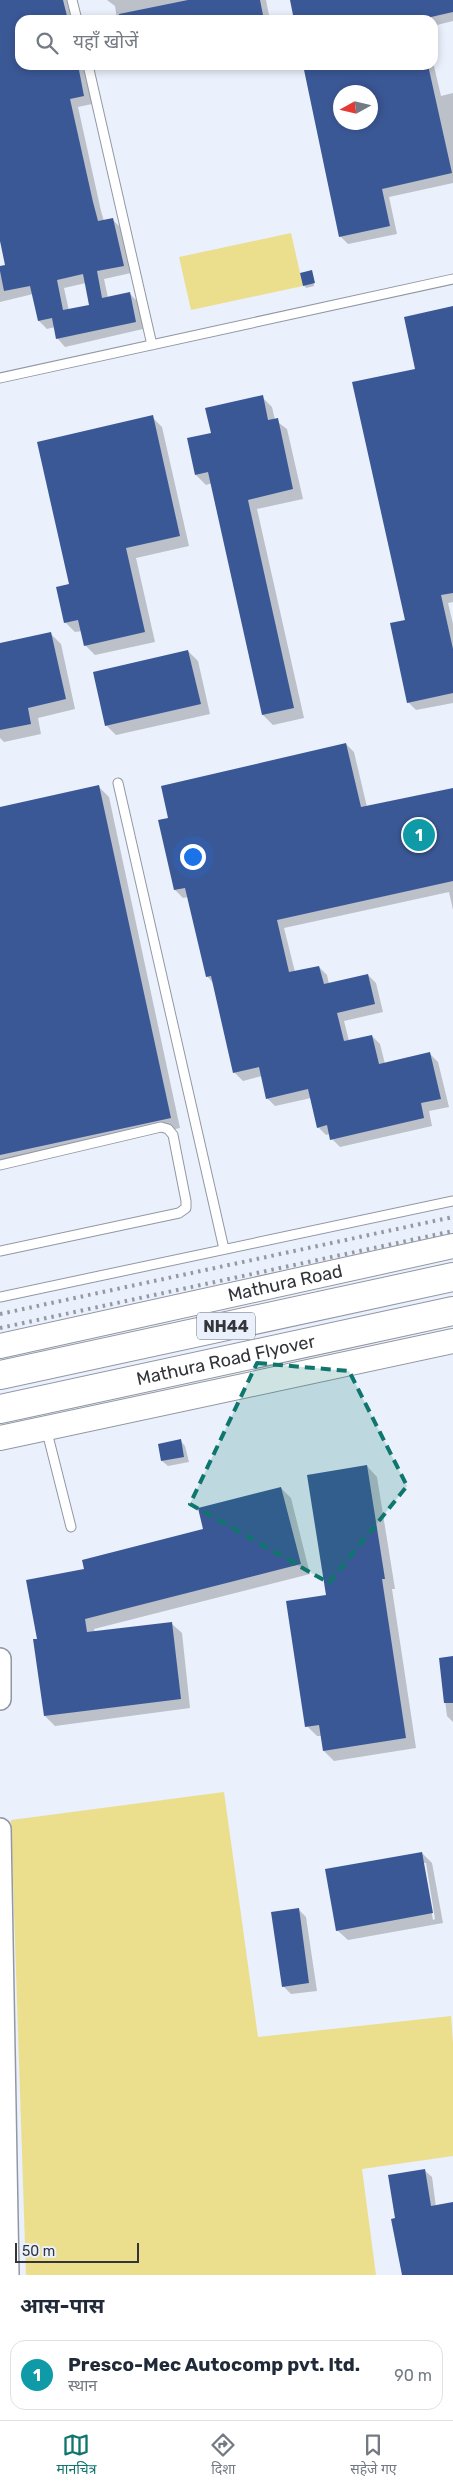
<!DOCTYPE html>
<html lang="hi">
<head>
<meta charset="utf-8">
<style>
	body { margin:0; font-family:Rubik,"Noto Sans Devanagari",sans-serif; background:#f6f6f7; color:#1f2937 }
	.compass { position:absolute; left:333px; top:85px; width:45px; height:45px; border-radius:50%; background:#fff; box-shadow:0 2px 8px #0003; rotate:262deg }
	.scale { position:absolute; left:15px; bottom:12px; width:124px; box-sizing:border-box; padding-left:5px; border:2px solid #33353a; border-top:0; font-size:14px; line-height:18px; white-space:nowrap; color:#33353a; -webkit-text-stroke:4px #eaf0fc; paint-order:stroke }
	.you { position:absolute; left:192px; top:856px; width:18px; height:18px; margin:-12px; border:4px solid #fff; border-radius:50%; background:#1a73e8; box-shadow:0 0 0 8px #1a73e833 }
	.badge { display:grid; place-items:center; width:32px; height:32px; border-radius:50%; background:#0f766e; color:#fff; font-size:16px; font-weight:700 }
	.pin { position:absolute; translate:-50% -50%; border:2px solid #fff; box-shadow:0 1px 5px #0006 }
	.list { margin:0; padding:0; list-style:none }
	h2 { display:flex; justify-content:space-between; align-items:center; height:65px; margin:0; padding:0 20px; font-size:21px }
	h2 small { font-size:16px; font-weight:400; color:#747a83 }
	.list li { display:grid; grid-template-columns:32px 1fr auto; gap:15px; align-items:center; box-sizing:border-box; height:70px; margin:0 10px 10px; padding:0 10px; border:1px solid #e0e1e3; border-radius:15px }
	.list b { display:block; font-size:19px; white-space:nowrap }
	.list p { margin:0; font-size:16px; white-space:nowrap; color:#747a83 }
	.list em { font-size:16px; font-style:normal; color:#747a83 }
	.icon { flex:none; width:28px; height:28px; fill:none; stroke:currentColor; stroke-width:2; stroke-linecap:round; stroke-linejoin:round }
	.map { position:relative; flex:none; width:453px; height:2275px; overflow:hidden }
	.search { position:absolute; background:#fff; box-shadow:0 2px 8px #0003; left:15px; right:15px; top:15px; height:55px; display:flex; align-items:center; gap:12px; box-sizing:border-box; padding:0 18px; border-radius:15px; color:#747a83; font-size:19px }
	.sheet { height:145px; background:#fff }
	nav { display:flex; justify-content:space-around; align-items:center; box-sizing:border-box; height:70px; border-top:1px solid #e0e1e3; background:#fff; font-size:14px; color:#747a83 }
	nav a { display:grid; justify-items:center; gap:2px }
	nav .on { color:#0f766e }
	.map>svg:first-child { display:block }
</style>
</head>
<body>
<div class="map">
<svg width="453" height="2275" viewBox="0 0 453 2275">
	<rect width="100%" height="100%" fill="#eaf0fc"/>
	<path fill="#ebdf8d" d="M 291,233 L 303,286 L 191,310 L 179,257 Z
		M 224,1792 L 258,2037 L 451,2016 L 453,2043 L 453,2156 L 362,2169 L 376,2275 L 26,2275 L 11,1820 Z"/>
	<path fill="#0003" fill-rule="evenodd" d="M 0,0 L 68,0 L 73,20 L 20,20 L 20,65 L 83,65 L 92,104 L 78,107 L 101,211 L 104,221 L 112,219 L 120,227 L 131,273 L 104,279 L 108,298 L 130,294 L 138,302 L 143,329 L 65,347 L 58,339 L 55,327 L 47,329 L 39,321 L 33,294 L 0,302 L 0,267 L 7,266 L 0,235 ZM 86,283 L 91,306 L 69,311 L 64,288 Z
		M 107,0 L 266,0 L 270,20 L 117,20 L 115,6 Z
		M 291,0 L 453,0 L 453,21 L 433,26 L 433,20 L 295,20 Z
		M 433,62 L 441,96 L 453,93 L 453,183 L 389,197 L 397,234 L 348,244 L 340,236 L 304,65 L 433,65 ZM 340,92 L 370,92 L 370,122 L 340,122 Z
		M 312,272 L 314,286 L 306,288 L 304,285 Z
		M 453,308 L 453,602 L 448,603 L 453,624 L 453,703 L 416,710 L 408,702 L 407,621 Z
		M 262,397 L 272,407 L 275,420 L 287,429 L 303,499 L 257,509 L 304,718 L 273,725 L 263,715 L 212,483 L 206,485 L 196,475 L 212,433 Z
		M 152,417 L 162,427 L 189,546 L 136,558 L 155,642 L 95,655 L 85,645 L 82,631 L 75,632 L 65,622 L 71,585 Z
		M 51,634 L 61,644 L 75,709 L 38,718 L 41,734 L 4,742 L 0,738 L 0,645 Z
		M 188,651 L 198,661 L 210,714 L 116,735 L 106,725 Z
		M 346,744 L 354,752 L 367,807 L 453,789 L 453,910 L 449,892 L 284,928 L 295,972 L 319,967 L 327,975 L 329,984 L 368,975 L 376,983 L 383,1012 L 344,1021 L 349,1041 L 372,1036 L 380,1044 L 385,1064 L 430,1054 L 438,1062 L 449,1107 L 429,1111 L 432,1126 L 340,1147 L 332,1139 L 330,1134 L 326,1135 L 318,1127 L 311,1098 L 275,1106 L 267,1098 L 262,1076 L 243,1081 L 235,1073 L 214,984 L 207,976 L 188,897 L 183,898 L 175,890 L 170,819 Z
		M 99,787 L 109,797 L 180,1128 L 0,1167 L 0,808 Z
		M 180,1440 L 185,1446 L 189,1462 L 168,1466 L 162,1461 Z
		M 367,1466 L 377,1477 L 395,1589 L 392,1589 L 416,1748 L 334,1761 L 324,1751 L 322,1736 L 317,1736 L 307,1726 L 327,1596 Z
		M 281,1488 L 291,1498 L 310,1574 L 94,1629 L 95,1633 L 172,1624 L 182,1633 L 190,1708 L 55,1726 L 45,1716 L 39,1640 L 85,1570 L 204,1530 Z
		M 453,1658 L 453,1722 L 447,1716 L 440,1659 Z
		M 422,1853 L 432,1863 L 443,1923 L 348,1940 L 337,1930 ZM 423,1863 L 426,1863 L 435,1919 L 433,1920 Z
		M 298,1909 L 306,1917 L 317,1991 L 291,1994 L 283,1986 Z
		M 424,2170 L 432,2177 L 436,2207 L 453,2204 L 453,2275 L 403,2275 L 397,2219 Z"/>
	<path fill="#3b5896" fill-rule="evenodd" d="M 0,0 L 63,0 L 68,20 L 20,20 L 20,65 L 78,65 L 84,96 L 70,99 L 93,202 L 98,221 L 113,218 L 124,266 L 97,271 L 102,298 L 130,292 L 136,322 L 56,339 L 52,318 L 38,321 L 30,286 L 4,291 L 0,271 L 0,266 L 5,265 L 0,241 ZM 83,274 L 89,305 L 63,310 L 57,280 Z
		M 188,0 L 260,0 L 264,20 L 120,20 L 119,14 Z
		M 290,0 L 453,0 L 453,12 L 418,20 L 294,20 Z
		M 303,65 L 428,65 L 452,173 L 382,189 L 390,226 L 339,237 ZM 340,92 L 370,92 L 370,122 L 340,122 Z
		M 312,270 L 315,283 L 303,286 L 300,273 Z
		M 453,306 L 453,593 L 441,595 L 453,649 L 453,693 L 407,703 L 390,623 L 405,620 L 352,382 L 415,369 L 404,317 Z
		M 263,395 L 268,420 L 278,418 L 293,489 L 248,500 L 294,708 L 262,715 L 208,472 L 195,475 L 187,438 L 211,433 L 205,408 Z
		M 153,415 L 180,536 L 126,548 L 145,632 L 84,646 L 78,620 L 64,623 L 56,587 L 69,584 L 37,442 Z
		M 51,632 L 66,699 L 28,708 L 31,724 L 0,730 L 0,643 Z
		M 188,650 L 201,704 L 105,726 L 93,672 Z
		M 346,743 L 361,807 L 453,788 L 453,881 L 277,920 L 289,972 L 319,966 L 324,984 L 368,974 L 375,1004 L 337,1013 L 344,1041 L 372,1035 L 379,1064 L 430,1052 L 441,1099 L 421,1103 L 424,1118 L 330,1140 L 327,1125 L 317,1128 L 308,1089 L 266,1099 L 259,1067 L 233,1073 L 211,976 L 206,977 L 185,888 L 174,890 L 158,820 L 168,818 L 161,786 Z
		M 99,785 L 171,1118 L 0,1155 L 0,807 Z
		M 181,1439 L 184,1457 L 161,1461 L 158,1444 Z
		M 367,1465 L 385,1579 L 382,1579 L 406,1738 L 323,1751 L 319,1725 L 305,1727 L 286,1601 L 326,1595 L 307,1475 Z
		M 281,1487 L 301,1564 L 85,1619 L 87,1632 L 172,1622 L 181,1699 L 44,1716 L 33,1639 L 37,1639 L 26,1580 L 84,1569 L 82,1560 L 203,1529 L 198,1508 Z
		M 453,1656 L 453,1703 L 444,1703 L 439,1658 Z
		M 422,1852 L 433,1913 L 336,1931 L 325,1869 Z
		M 299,1908 L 309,1983 L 282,1987 L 271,1912 Z
		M 425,2169 L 431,2206 L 453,2202 L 453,2275 L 402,2275 L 391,2219 L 395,2218 L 388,2175 Z"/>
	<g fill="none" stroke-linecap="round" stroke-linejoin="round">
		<defs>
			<path id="service" d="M 72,0 L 77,20
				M 88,65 L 152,345
				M 0,378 L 453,279
				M 118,783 L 224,1249
				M 0,1165 L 161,1127 L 168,1129 L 173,1135 L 186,1201 L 186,1208 L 179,1213 L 0,1251
				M 0,1297 L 453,1201
				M 46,1428 L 71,1527"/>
			<path id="tertiary" d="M 0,1659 L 0,1699
				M 0,1829 L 8,2275"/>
			<g id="secondary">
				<path id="s1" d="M 0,1346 L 453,1246"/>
				<path d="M 0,1438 L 453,1341"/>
			</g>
			<g id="trunk">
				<path d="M 0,1375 L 453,1277"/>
				<path id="s2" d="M 0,1409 L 453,1311"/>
			</g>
		</defs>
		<use href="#service" stroke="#9298a3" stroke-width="11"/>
		<use href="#tertiary" stroke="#9298a3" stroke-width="24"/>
		<use href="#secondary" stroke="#9298a3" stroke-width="26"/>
		<use href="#trunk" stroke="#9298a3" stroke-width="30"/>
		<use href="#service" stroke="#fff" stroke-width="9"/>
		<use href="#tertiary" stroke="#fff" stroke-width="21"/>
		<use href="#secondary" stroke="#fff" stroke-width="24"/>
		<use href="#trunk" stroke="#fff" stroke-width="28"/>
		<path stroke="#9599a2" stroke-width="4" stroke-dasharray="2.5 5" stroke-linecap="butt" d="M 0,1314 L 453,1217
			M 0,1328 L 453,1231"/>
	</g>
	<path fill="#0f766e" fill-opacity="0.2" stroke="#0f766e" stroke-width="4" stroke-dasharray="10 6" stroke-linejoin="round" d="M 257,1363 L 349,1371 L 407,1486 L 329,1583 L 190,1504 Z"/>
	<g text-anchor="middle" stroke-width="5" stroke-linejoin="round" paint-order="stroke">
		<rect fill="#eaf0fc" stroke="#6a6d74" stroke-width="1" x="197" y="1312.5" width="58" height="27" rx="4"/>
		<g font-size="16" font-weight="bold" fill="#33353a">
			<text x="226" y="1332">NH44</text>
		</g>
		<g font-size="18" fill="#33353a" stroke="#eaf0fc">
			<text dy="6" stroke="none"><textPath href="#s1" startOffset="292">Mathura Road</textPath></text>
			<text dy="6" stroke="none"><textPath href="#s2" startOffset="231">Mathura Road Flyover</textPath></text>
		</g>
	</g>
</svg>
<svg class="compass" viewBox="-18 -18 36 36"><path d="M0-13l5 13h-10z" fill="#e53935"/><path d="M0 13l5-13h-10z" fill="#747a83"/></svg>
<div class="scale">50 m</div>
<div class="you"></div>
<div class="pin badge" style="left:419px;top:835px;background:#0f9aa8">1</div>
<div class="search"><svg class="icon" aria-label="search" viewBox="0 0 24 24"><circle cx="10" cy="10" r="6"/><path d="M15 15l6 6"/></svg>यहाँ खोजें</div>
</div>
<section class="sheet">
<h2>आस-पास<small></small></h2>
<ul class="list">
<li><span class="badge" style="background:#0f9aa8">1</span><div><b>Presco-Mec Autocomp pvt. ltd.</b><p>स्थान</p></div><em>90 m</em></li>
</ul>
</section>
<nav>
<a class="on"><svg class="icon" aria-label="map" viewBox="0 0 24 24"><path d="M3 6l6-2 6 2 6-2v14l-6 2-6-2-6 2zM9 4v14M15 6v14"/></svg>मानचित्र</a>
<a><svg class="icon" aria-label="directions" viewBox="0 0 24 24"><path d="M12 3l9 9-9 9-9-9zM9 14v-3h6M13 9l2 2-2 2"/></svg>दिशा</a>
<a><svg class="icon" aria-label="saved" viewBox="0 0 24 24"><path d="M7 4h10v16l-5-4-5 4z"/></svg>सहेजे गए</a>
</nav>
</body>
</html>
